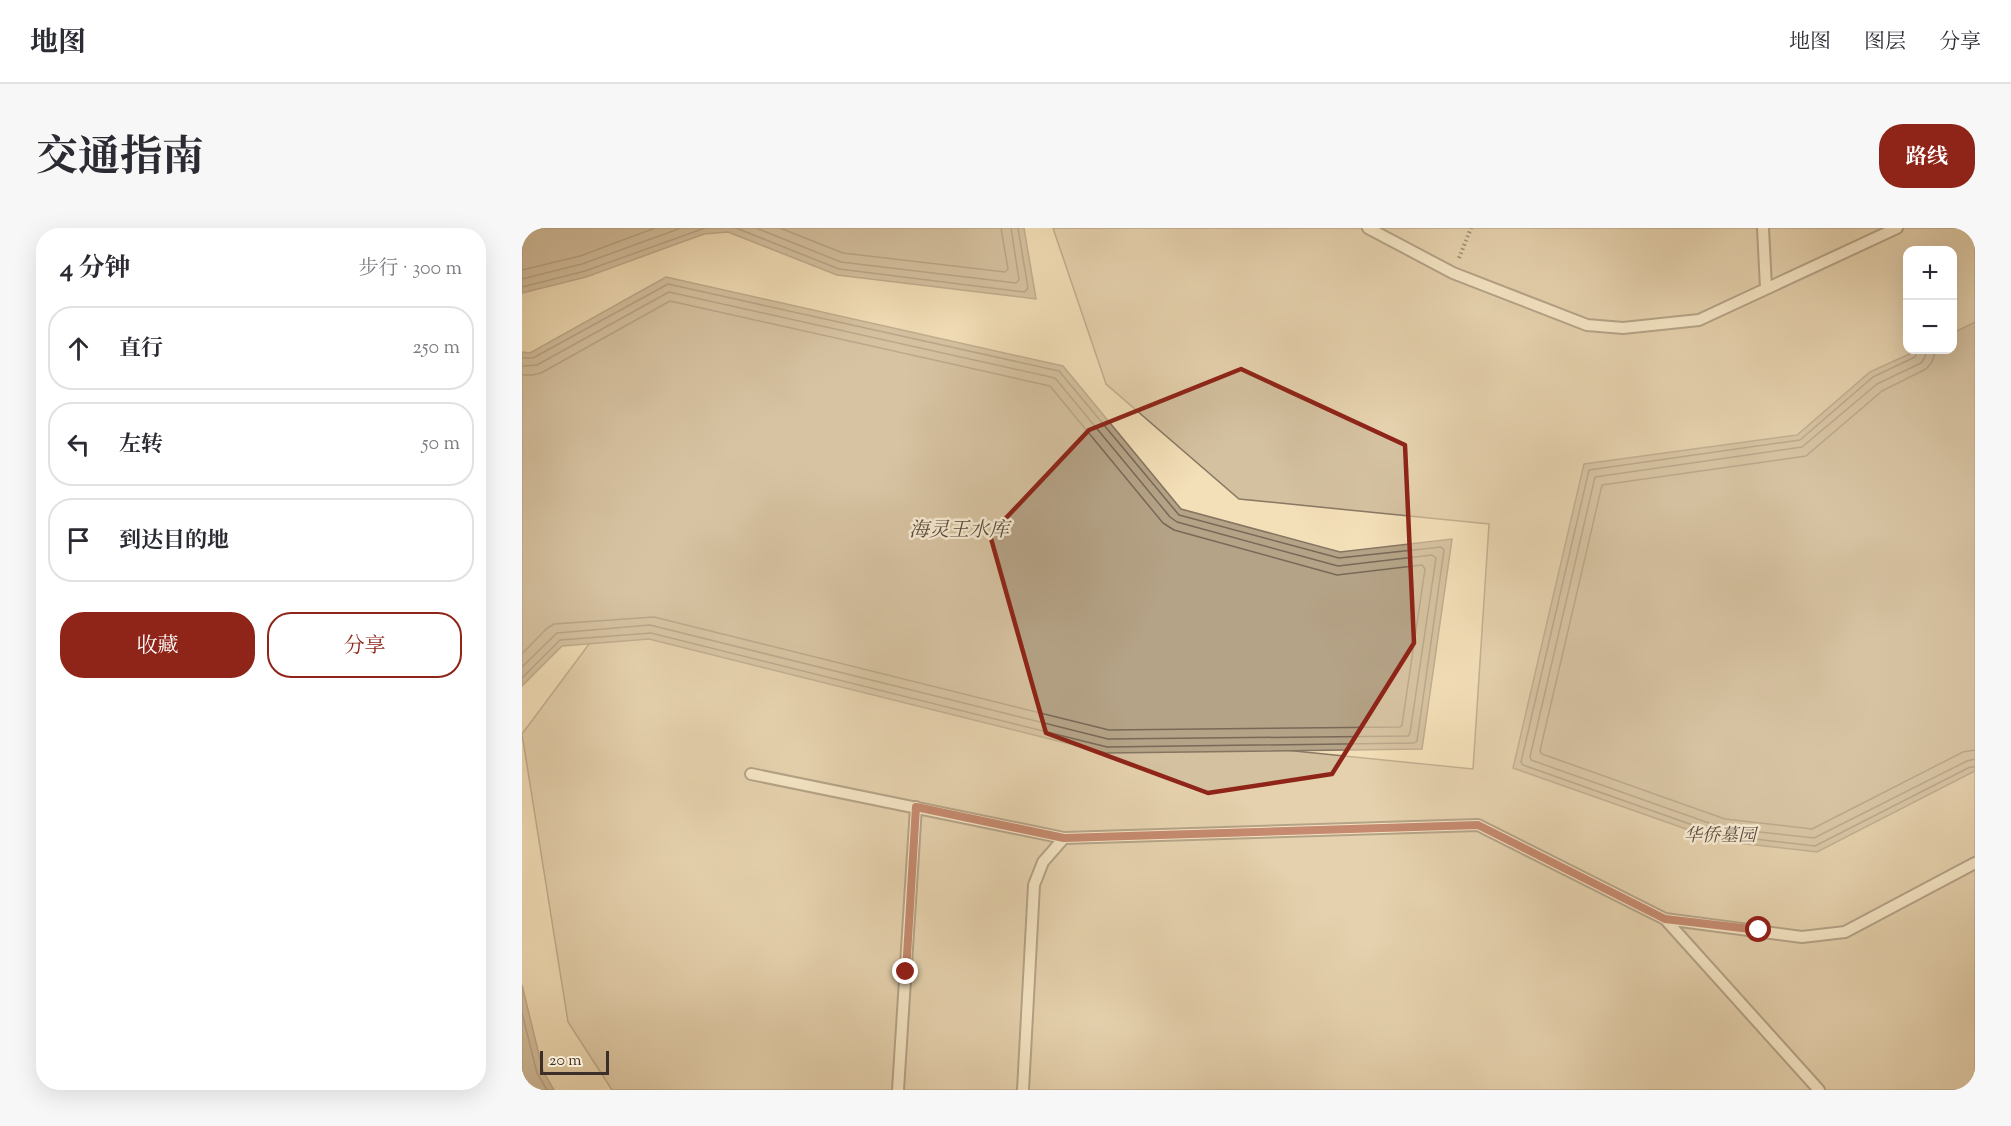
<!DOCTYPE html>
<html lang="zh">
<head>
<meta charset="utf-8">
<style>
	body { margin:0; font-family:"Sorts Mill Goudy","Noto Serif SC",serif; background:#f7f7f7; color:#2b2b33 }
	.controls { position:absolute; right:18px; top:18px; display:grid; overflow:hidden; border-radius:12px; box-shadow:0 6px 24px #0002 }
	.controls button { width:54px; height:54px; display:grid; place-items:center; padding:0; border:0; border-bottom:2px solid #e1e1e2; background:#fff; color:#2b2b33; font:30px sans-serif }
	.scale { position:absolute; left:18px; bottom:15px; width:69px; box-sizing:border-box; padding-left:6px; border:3px solid #3c2f29; border-top:0; font-size:16px; line-height:21px; white-space:nowrap; color:#3c2f29; -webkit-text-stroke:4px #f7ead1; paint-order:stroke }
	.stop { position:absolute; width:18px; height:18px; margin:-14px; border:4px solid #8f2418; border-radius:50%; background:#fff }
	.stop.end { background:#8f2418; border-color:#fff; box-shadow:0 2px 6px #0008 }
	.list { margin:0; padding:0; list-style:none }
	h2 { display:flex; justify-content:space-between; align-items:center; height:78px; margin:0; padding:0 24px; font-size:26px }
	h2 small { font-size:20px; font-weight:400; color:#7c7c81 }
	.list li { display:grid; grid-template-columns:39px 1fr auto; gap:18px; align-items:center; box-sizing:border-box; height:84px; margin:0 12px 12px; padding:0 12px; border:2px solid #e1e1e2; border-radius:24px }
	.list b { display:block; font-size:22px; white-space:nowrap }
	.list em { font-size:20px; font-style:normal; color:#7c7c81 }
	.actions { display:flex; gap:12px; padding:18px 24px }
	.actions a { flex:1; padding:14px 0; border:2px solid #8f2418; border-radius:24px; text-align:center; font-size:21px; color:#8f2418 }
	.actions .main { background:#8f2418; color:#fff }
	.icon { flex:none; width:33px; height:33px; fill:none; stroke:currentColor; stroke-width:2; stroke-linecap:round; stroke-linejoin:round }
	.map { position:relative; flex:none; width:1453px; height:862px; overflow:hidden; border-radius:24px }
	header { display:flex; align-items:center; gap:36px; box-sizing:border-box; height:84px; padding:0 30px; background:#fff; border-bottom:2px solid #e1e1e2 }
	header strong { font-size:28px }
	nav { display:flex; gap:33px; margin-inline-start:auto; font-size:21px }
	.intro { display:flex; align-items:center; justify-content:space-between; box-sizing:border-box; height:144px; padding:0 36px }
	h1 { margin:0; font-size:42px }
	.button { padding:15px 27px; border-radius:24px; background:#8f2418; color:#fff; font-size:21px; font-weight:700 }
	main { display:flex; gap:36px; padding:0 36px }
	aside { flex:1; background:#fff; border-radius:24px; box-shadow:0 6px 24px #0002 }
	.map>svg:first-child { display:block }
</style>
</head>
<body>
<header>
<strong>地图</strong>
<nav><a>地图</a><a>图层</a><a>分享</a></nav>
</header>
<div class="intro"><h1>交通指南</h1><a class="button">路线</a></div>
<main>
<aside>
<h2>4 分钟<small>步行 · 300 m</small></h2>
<ul class="list">
<li><svg class="icon" aria-label="ahead" viewBox="0 0 24 24"><path d="M12 20V5M6 11l6-6 6 6"/></svg><div><b>直行</b></div><em>250 m</em></li>
<li><svg class="icon" aria-label="left" viewBox="0 0 24 24"><path d="M17 20v-9H6M10 6l-5 5 5 5"/></svg><div><b>左转</b></div><em>50 m</em></li>
<li><svg class="icon" aria-label="arrive" viewBox="0 0 24 24"><path d="M6 21V4h12l-3 4 3 4H6"/></svg><div><b>到达目的地</b></div></li>
</ul>
<div class="actions"><a class="main">收藏</a><a>分享</a></div>
</aside>
<div class="map">
<svg width="1453" height="862" viewBox="0 0 1453 862">
	<rect width="100%" height="100%" fill="#f3dfb8"/>
	<filter id="stains"><feTurbulence type="fractalNoise" baseFrequency=".00333" numOctaves="4"/><feColorMatrix values="0 0 0 0 .2 0 0 0 0 .09 0 0 0 0 .02 0 0 0 .5 -.17"/></filter>
	<radialGradient id="worn" r=".72"><stop offset=".6" stop-color="#630" stop-opacity="0"/><stop offset="1" stop-color="#630" stop-opacity=".3"/></radialGradient>
	<path fill="#d4c1a0" stroke="#887864" stroke-width="1.5" fill-rule="evenodd" d="M 531,0 L 1453,0 L 1453,862 L 90,862 L 46,794 L 0,506 L 99,373 L 574,503 L 951,541 L 967,296 L 717,271 L 584,156 ZM 1386,22 L 1430,22 L 1430,122 L 1386,122 Z"/>
	<path fill="#b5a387" stroke="#857561" stroke-width="1.5" d="M 0,0 L 502,0 L 514,71 L 315,47 L 206,4 L 182,6 L 64,49 L 0,65 Z
		M 144,49 L 541,138 L 659,281 L 818,324 L 930,311 L 900,521 L 584,525 L 127,411 L 40,418 L 0,458 L 0,124 L 8,125 Z
		M 1453,94 L 1453,543 L 1295,624 L 1198,613 L 991,540 L 1062,236 L 1275,207 L 1348,144 L 1396,122 L 1430,122 L 1431,105 Z
		M 0,757 L 21,843 L 32,862 L 0,862 Z"/>
	<g fill="none" stroke-linecap="round" stroke-linejoin="round">
		<path stroke="#786958" stroke-width="1.5" d="M 214,0 L 317,41 L 503,64 L 506,60 L 496,0
			M 234,0 L 319,34 L 494,55 L 497,52 L 489,0
			M 258,0 L 321,25 L 483,44 L 486,41 L 479,0
			M 0,42 L 58,28 L 133,0
			M 0,51 L 60,36 L 159,0
			M 0,59 L 63,43 L 183,0
			M 1396,122 L 1393,129 L 1351,149 L 1278,212 L 1067,242 L 999,534 L 1001,537 L 1199,607 L 1293,618 L 1448,539 L 1453,539
			M 1404,122 L 1403,129 L 1399,135 L 1355,156 L 1280,219 L 1073,249 L 1008,529 L 1009,532 L 1201,600 L 1292,610 L 1445,533 L 1453,531
			M 1414,122 L 1410,134 L 1404,141 L 1360,163 L 1284,228 L 1080,257 L 1018,523 L 1020,526 L 1203,591 L 1290,601 L 1441,524 L 1453,522
			M 0,130 L 11,130 L 146,56 L 537,143 L 657,287 L 817,330 L 919,319 L 922,322 L 895,513 L 892,515 L 585,519 L 129,405 L 38,412 L 0,450
			M 0,138 L 15,137 L 147,64 L 533,150 L 648,289 L 655,294 L 816,338 L 910,327 L 914,330 L 888,505 L 886,508 L 586,511 L 128,397 L 35,405 L 0,439
			M 0,147 L 10,147 L 19,145 L 148,73 L 528,158 L 641,295 L 652,302 L 815,347 L 900,337 L 903,341 L 880,497 L 878,499 L 587,502 L 132,389 L 32,396 L 24,401 L 0,426
			M 0,785 L 15,845 L 25,862"/>
		<defs>
			<path id="lane" d="M 846,0 L 931,45 L 1065,97 L 1101,100 L 1177,92 L 1375,0
				M 1241,0 L 1244,60
				M 229,546 L 542,610
				M 1143,691 L 1297,862
				M 376,862 L 394,579
				M 501,862 L 512,657 L 521,634 L 542,610 L 956,597 L 1143,691 L 1280,709 L 1323,704 L 1453,635"/>
		</defs>
		<use href="#lane" stroke="#6a5b4d" stroke-width="14"/>
		<path stroke="#3c2f29" stroke-width="4" stroke-dasharray="1.5 3" stroke-linecap="butt" d="M 937,30 L 949,0"/>
		<use href="#lane" stroke="#f7ead1" stroke-width="10"/>
	</g>
	<g fill="none" stroke-linecap="round" stroke-linejoin="round">
		<path stroke="#8f2418" stroke-width="8" d="M 384,744 L 394,579 L 542,610 L 956,597 L 1143,691 L 1237,702"/>
	</g>
	<path d="M0 0H1453V862H0ZM 719,141 L 883,217 L 892,415 L 810,546 L 686,565 L 524,505 L 468,307 L 567,202 Z" fill="#f3dfb8" fill-opacity=".55" fill-rule="evenodd"/>
	<path fill="none" stroke="#8f2418" stroke-width="4.5" stroke-linejoin="round" d="M 719,141 L 883,217 L 892,415 L 810,546 L 686,565 L 524,505 L 468,307 L 567,202 Z"/>
	<g text-anchor="middle" stroke-width="5" stroke-linejoin="round" paint-order="stroke">
		<g font-size="18" font-style="italic" fill="#5a4c41" stroke="#f7ead1">
			<text x="1198" y="613">华侨墓园</text>
		</g>
		<g font-size="20" font-style="italic" fill="#5a4c40" stroke="#f7ead1">
			<text x="437" y="308">海灵王水库</text>
		</g>
	</g>
	<rect width="100%" height="100%" filter="url(#stains)"/>
	<rect width="100%" height="100%" fill="url(#worn)"/>
</svg>
<div class="controls">
<button>+</button>
<button>−</button>
</div>
<div class="scale">20 m</div>
<div class="stop" style="left:1237px;top:702px"></div>
<div class="stop end" style="left:384px;top:744px"></div>
</div>
</main>
</body>
</html>
